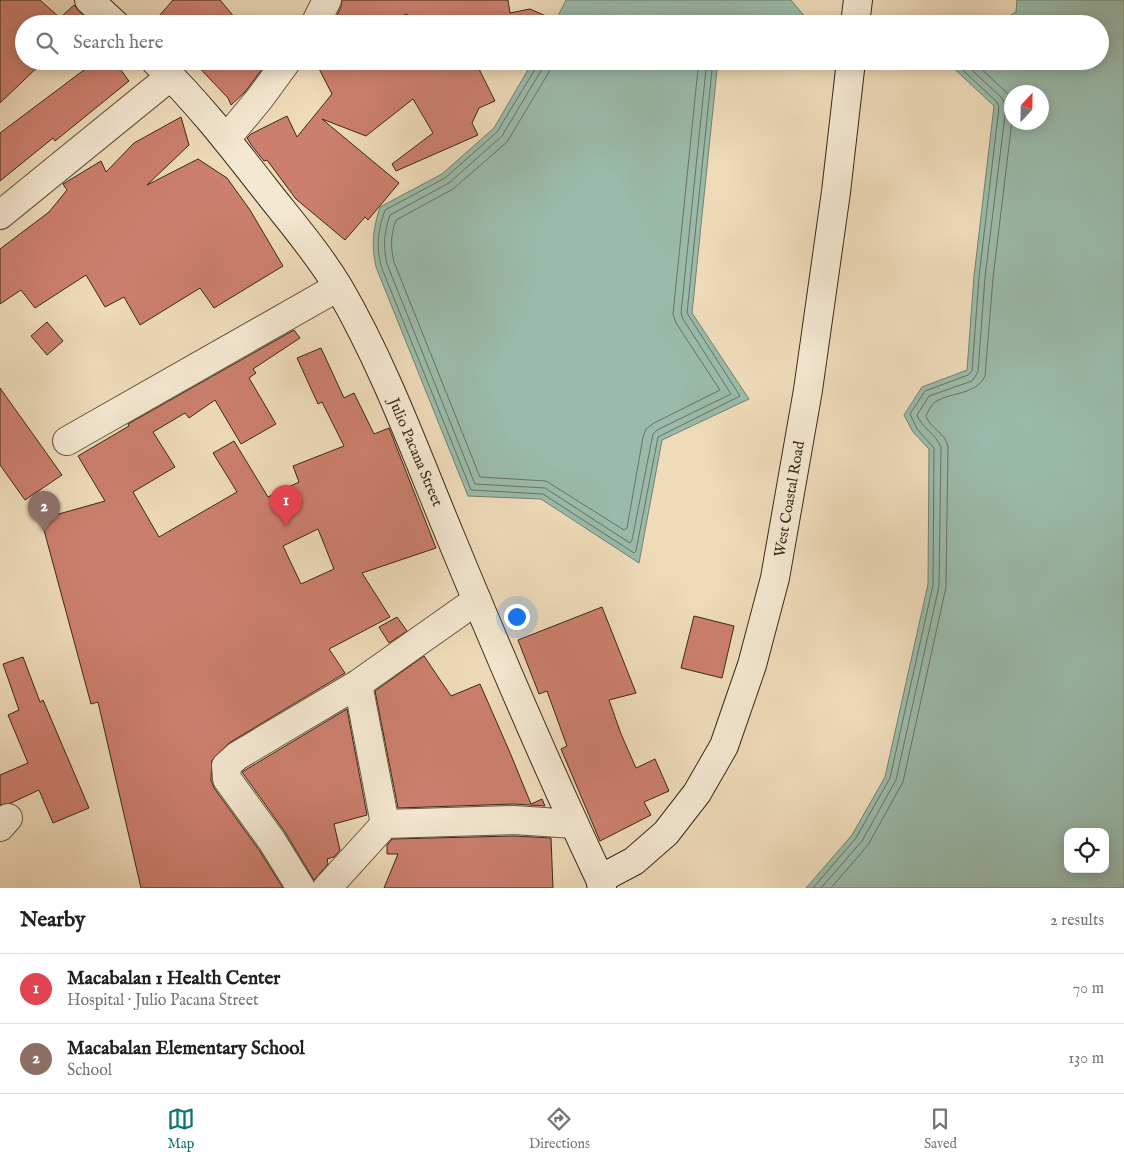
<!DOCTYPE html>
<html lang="en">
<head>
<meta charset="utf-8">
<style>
	body { margin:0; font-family:"IM FELL English",serif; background:#f6f6f6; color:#202124 }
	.controls { position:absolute; right:15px; bottom:15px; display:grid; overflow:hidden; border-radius:10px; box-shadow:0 2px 12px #0003 }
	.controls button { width:45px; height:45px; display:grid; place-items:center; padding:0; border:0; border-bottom:1px solid #e0e0e0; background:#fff; color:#202124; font:25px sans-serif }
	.compass { position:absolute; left:1004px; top:85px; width:45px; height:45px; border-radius:50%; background:#fff; box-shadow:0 2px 12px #0003; rotate:22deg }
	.you { position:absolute; left:516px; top:616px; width:18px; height:18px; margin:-12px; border:4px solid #fff; border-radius:50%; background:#1a73e8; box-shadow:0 0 0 8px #1a73e833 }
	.badge { display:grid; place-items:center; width:32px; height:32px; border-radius:50%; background:#0f766e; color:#fff; font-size:16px; font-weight:700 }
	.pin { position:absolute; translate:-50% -41px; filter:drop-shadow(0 1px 2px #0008) }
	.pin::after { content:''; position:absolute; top:26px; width:18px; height:15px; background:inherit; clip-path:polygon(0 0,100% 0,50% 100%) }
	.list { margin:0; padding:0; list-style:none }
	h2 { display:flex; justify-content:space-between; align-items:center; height:65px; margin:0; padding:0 20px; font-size:21px }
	h2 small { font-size:16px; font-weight:400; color:#757577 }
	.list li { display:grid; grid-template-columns:32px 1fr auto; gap:15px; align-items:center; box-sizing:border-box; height:70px; padding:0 20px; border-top:1px solid #e0e0e0 }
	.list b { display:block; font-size:19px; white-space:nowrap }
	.list p { margin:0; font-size:16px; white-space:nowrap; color:#757577 }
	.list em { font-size:16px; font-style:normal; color:#757577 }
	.icon { flex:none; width:28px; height:28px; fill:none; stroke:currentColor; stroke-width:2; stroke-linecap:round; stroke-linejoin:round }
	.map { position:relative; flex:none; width:1124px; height:888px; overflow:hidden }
	.search { position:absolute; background:#fff; box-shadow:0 2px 12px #0003; left:15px; right:15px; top:15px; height:55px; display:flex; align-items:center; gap:12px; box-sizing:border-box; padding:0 18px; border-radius:28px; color:#757577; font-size:19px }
	.sheet { height:205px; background:#fff }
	nav { display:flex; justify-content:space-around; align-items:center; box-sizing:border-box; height:70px; border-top:1px solid #e0e0e0; background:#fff; font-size:14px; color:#757577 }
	nav a { display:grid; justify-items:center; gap:2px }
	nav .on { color:#0f766e }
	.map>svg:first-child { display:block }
</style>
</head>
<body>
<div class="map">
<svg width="1124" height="888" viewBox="0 0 1124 888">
	<rect width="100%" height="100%" fill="#efdbba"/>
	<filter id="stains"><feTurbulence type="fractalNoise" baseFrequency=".004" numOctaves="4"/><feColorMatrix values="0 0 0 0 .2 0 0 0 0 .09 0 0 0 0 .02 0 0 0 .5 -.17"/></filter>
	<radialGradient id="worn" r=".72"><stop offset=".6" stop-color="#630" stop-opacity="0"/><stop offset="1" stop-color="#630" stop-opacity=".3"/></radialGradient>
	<path fill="#9abbab" stroke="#748170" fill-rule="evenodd" d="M 566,0 L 791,0 L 811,24 L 554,24 Z
		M 1017,0 L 1124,0 L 1124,888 L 806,888 L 852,835 L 885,777 L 928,584 L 929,449 L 913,432 L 904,415 L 922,387 L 967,370 L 974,276 L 994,106 L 946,61 L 1100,61 L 1100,24 L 996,24 L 1016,12 ZM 1042,92 L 1042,122 L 1012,122 L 1012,92 ZM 1068,832 L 1105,832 L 1105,869 L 1068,869 Z
		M 533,61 L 737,61 L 717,70 L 692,313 L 749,399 L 662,440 L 639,563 L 541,499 L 468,496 L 376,267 C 371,243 373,230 380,207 L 442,174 L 494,128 Z"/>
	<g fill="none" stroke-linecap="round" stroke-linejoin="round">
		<path stroke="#6a7261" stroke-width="1" d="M 537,61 L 537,66 L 497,132 L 445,178 L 385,210 C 378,231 376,245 381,266 L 471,490 L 543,494 L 634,553 L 636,551 L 658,437 L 740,396 L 687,313 L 712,70 L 715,66 L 724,61
			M 544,61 L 542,69 L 502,136 L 449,183 L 390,215 C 384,232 383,246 387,264 L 475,484 L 545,488 L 630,543 L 632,540 L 653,434 L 657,430 L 731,394 L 683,319 L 681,313 L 706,69 L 710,61
			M 551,61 L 549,72 L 507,142 L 453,189 L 396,220 C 391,234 390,246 394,262 L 480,477 L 546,481 L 624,530 L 627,528 L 643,437 L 646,429 L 654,423 L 720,390 L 676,323 L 673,314 L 698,69 L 701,61
			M 973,61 L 1007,93 L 1012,99
			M 813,888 L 856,838 L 890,778 L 933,585 L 934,448 L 917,429 L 910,414 L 925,391 L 968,375 L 972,371 L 979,277 L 999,107 L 997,102 L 953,61
			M 821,888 L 862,841 L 896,780 L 939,586 L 941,447 C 936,434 922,428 917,415 L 929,396 L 972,381 L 978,372 L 985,277 L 1006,107 L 1002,98 L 962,61
			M 831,888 L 868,845 L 903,782 L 946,587 L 948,446 C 945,433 930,428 926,416 C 928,411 931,405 935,402 C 951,392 976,395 985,376 L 993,278 L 1012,121"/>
	</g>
	<path fill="#cc7f6e" stroke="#3a2917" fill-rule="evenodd" d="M 0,0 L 40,0 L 60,18 L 74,5 L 87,19 L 82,24 L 24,24 L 24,61 L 44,61 L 0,103 Z
		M 173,0 L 220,0 L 240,24 L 165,24 L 159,16 Z
		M 342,0 L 508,0 L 510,13 L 530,9 L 546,16 L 550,22 L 550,24 L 411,24 L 407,14 L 380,24 L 333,24 L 341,7 Z
		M 96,61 L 114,61 L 129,81 L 55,141 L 53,138 L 0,181 L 0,133 Z
		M 193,61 L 255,61 L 262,69 L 245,92 L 231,105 L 228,98 Z
		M 315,61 L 487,61 L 476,63 L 495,101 L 479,108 L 472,123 L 478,135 L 396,171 L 392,164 L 433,133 L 413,99 L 366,136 L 322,119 L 399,183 L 368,220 L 365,217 L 345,240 L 296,199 L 267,160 L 264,161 L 252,146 L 247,138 L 251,134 L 287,116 L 297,137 L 332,94 Z
		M 181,117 L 189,145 L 147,185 L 198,159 L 227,178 L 250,210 L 283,266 L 214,308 L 200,288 L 140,325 L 124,297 L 105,307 L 86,275 L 35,308 L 21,290 L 0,304 L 0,249 L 49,212 L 67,190 L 63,184 L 101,161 L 106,172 L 134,143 Z
		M 47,322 L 63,341 L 47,355 L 31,336 Z
		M 294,330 L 300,338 L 253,369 L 256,373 L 249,378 L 276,424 L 241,444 L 215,400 L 189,418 L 185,413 L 153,432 L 175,467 L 133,492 L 159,537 L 237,492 L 213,453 L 234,441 L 268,497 L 299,482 L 293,466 L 344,446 L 322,402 L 318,404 L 297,358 L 321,348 L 344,398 L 354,393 L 374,434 L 389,428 L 436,548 L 362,573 L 390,617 L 329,649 L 345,673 L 229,743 L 212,760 L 211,780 L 214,788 L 259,850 L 283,888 L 141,888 L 98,702 L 91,704 L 41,519 L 105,501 L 78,456 L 129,426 L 128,424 ZM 318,529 L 334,569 L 301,584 L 283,546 Z
		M 0,388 L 62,475 L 25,500 L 0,465 Z
		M 602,607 L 636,693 L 609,700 L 621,734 L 636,768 L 655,759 L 669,791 L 644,802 L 651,815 L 600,841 L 561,749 L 567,746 L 547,691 L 539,694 L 518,640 Z
		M 694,616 L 734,626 L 722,678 L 681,668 Z
		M 397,617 L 407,631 L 389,643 L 379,627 Z
		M 424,656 L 451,696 L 480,684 L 511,755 L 531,804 L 542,799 L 545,806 L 514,804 L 398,808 L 375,691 Z
		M 23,657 L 40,702 L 43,700 L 89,808 L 53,823 L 39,790 L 11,803 L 0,805 L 0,775 L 28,763 L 8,715 L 19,710 L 3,664 Z
		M 347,709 L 367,815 L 334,824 L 340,850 L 334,857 L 327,859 L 328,864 L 314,880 L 285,832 L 242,772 Z
		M 514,836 L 551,838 L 553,888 L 384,888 L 398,854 L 387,854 L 387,845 L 392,839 Z"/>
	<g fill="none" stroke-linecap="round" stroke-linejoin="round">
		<defs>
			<path id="street" d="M 315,24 L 327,0
				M 226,139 L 260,98 L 287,61
				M 0,215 L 171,76
				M 67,441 L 338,287
				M 385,824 L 514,820 L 574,824
				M 0,827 L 8,818
				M 301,888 L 272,841 L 227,779 L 226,766 L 237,756 L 358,684 L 477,600
				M 327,888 L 385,824 L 358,684"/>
			<path id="secondary" d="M 89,0 L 115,24
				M 855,24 L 858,0
				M 155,61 C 196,100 231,145 266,190 C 291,222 318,253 339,288 C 385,367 416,454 451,538 C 498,652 547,767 600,879 L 602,888
				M 600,879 L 634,861 L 666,833 L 697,793 L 724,746 L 752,665 L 775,578 L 808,390 L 836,192 L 851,61"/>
		</defs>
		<use href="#street" stroke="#675640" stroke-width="30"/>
		<use href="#secondary" stroke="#3a2917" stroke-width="30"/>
		<use href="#street" stroke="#f5e8d2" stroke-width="28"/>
		<use href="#secondary" stroke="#f5e8d2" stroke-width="28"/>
	</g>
	<g text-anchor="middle" stroke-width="4.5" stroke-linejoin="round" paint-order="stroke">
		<g font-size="15" fill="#3a2917" stroke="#f5e8d2">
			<text transform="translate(416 452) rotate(67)" y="5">Julio Pacana Street</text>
			<text transform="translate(789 499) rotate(-80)" y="5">West Coastal Road</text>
		</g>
	</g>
	<rect width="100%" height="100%" filter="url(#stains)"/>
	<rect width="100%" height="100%" fill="url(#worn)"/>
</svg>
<div class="controls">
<button><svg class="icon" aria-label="locate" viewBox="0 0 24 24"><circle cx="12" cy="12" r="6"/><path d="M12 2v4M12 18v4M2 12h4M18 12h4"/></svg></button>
</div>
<svg class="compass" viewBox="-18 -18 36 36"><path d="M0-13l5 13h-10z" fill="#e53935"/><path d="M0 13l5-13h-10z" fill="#757577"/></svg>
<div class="you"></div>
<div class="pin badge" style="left:286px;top:526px;background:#e0444e">1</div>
<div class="pin badge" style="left:44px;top:532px;background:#8d6e63">2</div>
<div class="search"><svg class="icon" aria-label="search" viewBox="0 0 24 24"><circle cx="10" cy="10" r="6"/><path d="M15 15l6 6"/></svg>Search here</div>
</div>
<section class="sheet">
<h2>Nearby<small>2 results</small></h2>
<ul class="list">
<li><span class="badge" style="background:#e0444e">1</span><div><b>Macabalan 1 Health Center</b><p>Hospital · Julio Pacana Street</p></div><em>70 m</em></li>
<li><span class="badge" style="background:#8d6e63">2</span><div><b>Macabalan Elementary School</b><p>School</p></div><em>130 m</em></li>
</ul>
</section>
<nav>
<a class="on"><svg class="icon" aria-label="map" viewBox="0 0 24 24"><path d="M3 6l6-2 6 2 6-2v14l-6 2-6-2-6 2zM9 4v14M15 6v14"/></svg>Map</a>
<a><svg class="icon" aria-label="directions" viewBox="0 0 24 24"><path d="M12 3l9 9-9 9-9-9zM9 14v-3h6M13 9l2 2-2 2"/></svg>Directions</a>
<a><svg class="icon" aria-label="saved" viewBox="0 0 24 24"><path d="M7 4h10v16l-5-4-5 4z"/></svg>Saved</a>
</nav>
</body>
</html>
